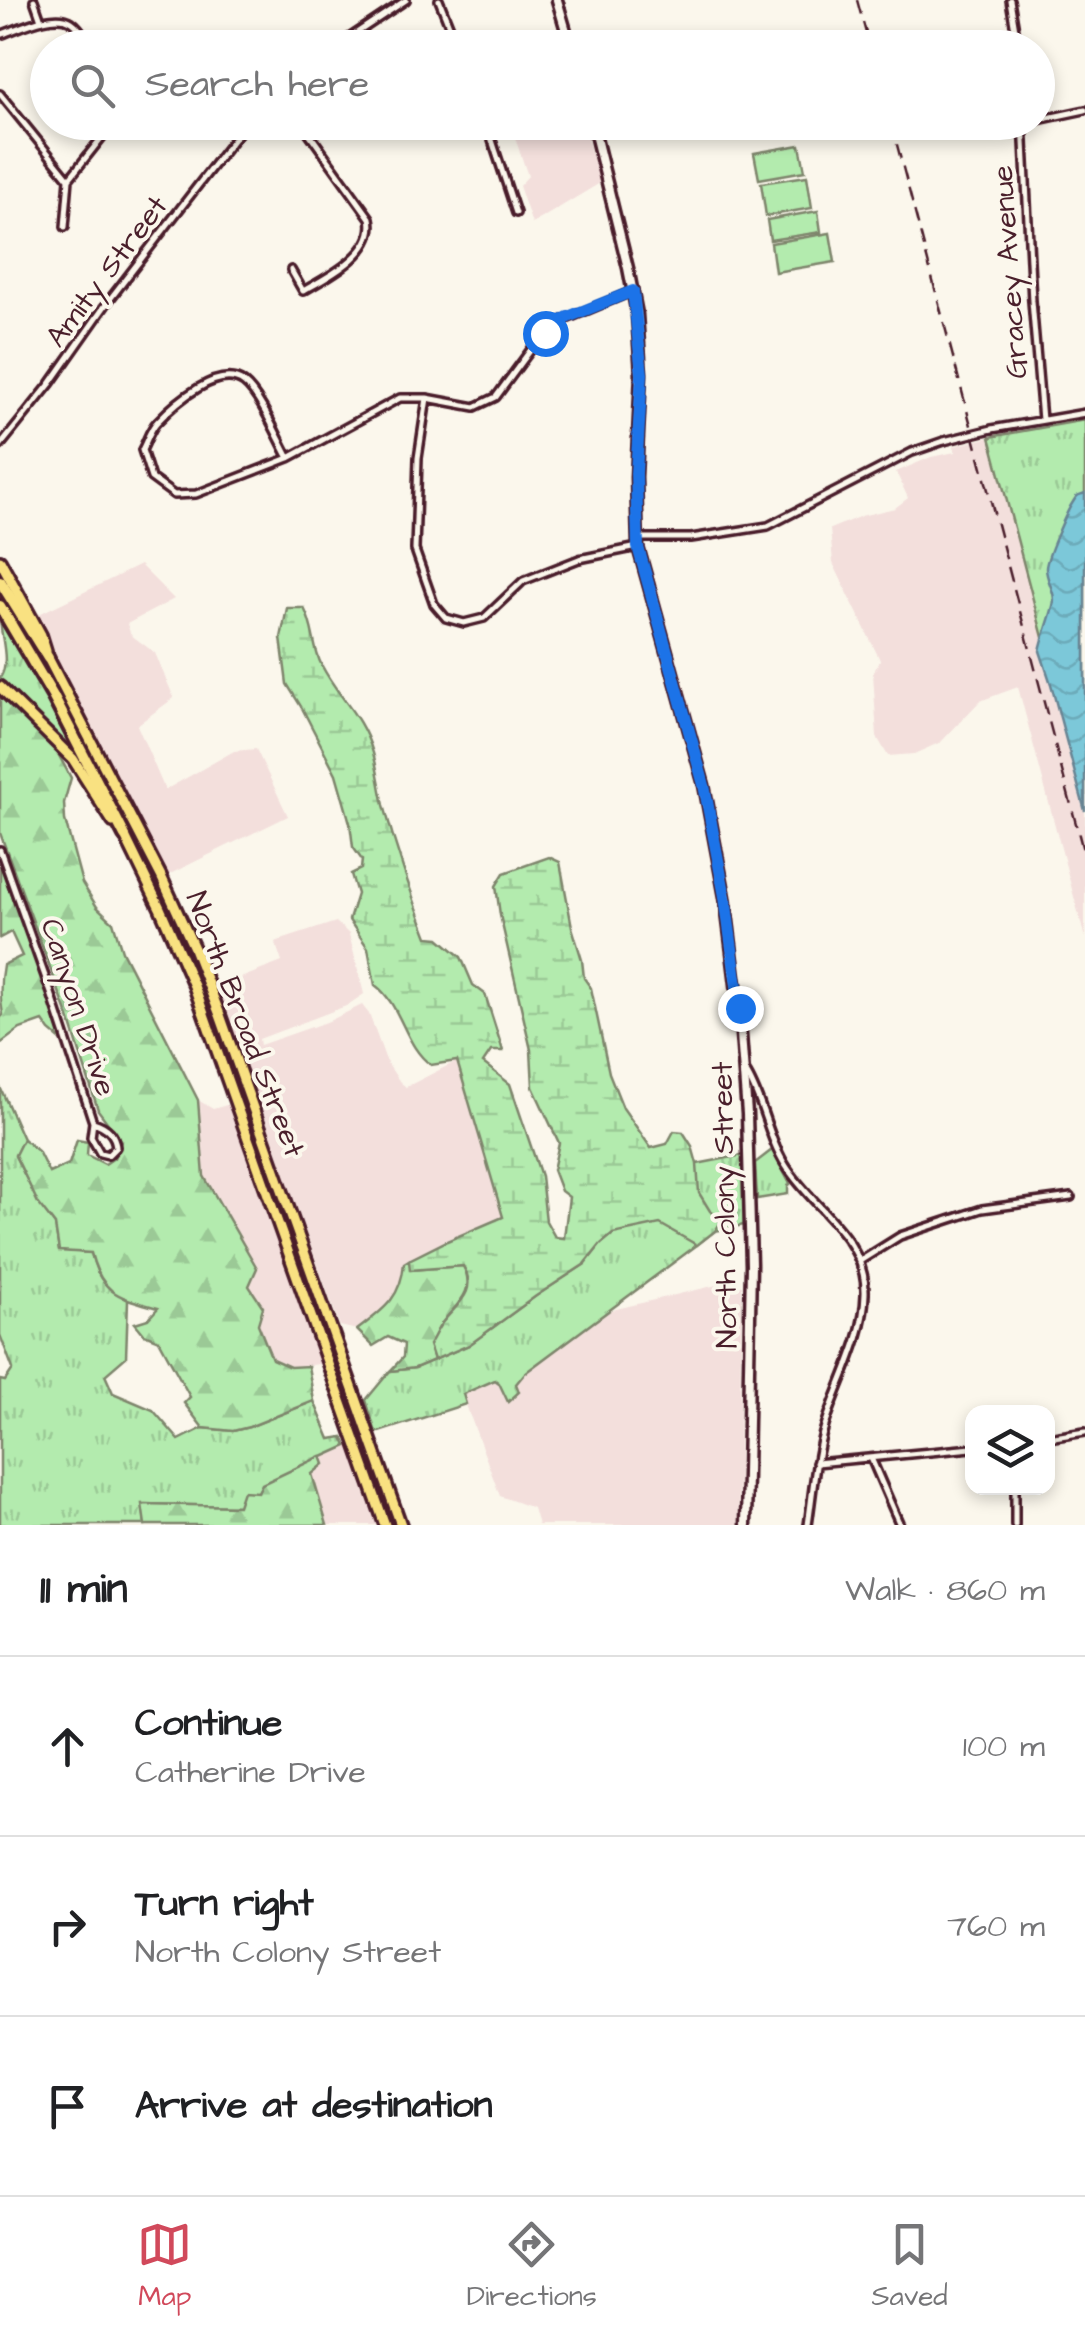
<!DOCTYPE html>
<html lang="en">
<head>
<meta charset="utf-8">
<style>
	body { margin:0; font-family:"Architects Daughter",sans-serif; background:#f6f6f6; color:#202124 }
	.controls { position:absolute; right:30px; bottom:30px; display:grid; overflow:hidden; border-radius:20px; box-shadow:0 5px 15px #0003 }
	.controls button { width:90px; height:90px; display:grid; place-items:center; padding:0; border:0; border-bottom:2px solid #e0e0e0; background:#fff; color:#202124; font:50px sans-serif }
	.stop { position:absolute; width:30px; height:30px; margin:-22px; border:8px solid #1a73e8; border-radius:50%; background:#fff }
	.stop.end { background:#1a73e8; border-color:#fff; box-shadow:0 2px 10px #0008 }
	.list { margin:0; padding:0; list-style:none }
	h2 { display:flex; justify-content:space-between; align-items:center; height:130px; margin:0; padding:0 40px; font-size:42px }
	h2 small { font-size:32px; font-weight:400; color:#757577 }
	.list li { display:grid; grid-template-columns:65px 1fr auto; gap:30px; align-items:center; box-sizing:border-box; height:180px; padding:0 40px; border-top:2px solid #e0e0e0 }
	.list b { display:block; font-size:38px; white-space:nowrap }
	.list p { margin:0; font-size:32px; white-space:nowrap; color:#757577 }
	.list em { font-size:32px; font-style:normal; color:#757577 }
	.icon { flex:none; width:55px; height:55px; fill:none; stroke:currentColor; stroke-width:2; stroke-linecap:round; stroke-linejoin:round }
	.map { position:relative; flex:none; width:1085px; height:1525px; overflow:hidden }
	.search { position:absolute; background:#fff; box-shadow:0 5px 15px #0003; left:30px; right:30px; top:30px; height:110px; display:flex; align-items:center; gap:25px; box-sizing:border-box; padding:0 35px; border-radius:55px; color:#757577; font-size:38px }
	.sheet { height:670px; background:#fff }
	nav { display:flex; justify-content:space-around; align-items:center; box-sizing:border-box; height:140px; border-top:2px solid #e0e0e0; background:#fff; font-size:28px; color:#757577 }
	nav a { display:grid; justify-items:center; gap:5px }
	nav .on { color:#d1495b }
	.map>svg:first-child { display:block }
</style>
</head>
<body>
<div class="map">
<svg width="1085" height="1525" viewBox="0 0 1085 1525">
	<defs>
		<pattern id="grass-tufts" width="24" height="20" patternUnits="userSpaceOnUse" patternTransform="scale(2.5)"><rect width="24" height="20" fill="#b3ebae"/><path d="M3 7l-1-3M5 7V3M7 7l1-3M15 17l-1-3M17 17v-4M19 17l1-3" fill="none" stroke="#9bc996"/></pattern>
		<pattern id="forest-firs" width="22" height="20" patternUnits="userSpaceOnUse" patternTransform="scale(2.5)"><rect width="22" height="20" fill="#b3ebae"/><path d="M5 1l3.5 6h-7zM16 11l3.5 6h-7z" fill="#9bc996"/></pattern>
		<pattern id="wetland-marsh" width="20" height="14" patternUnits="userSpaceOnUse" patternTransform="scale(2.5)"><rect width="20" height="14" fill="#b3ebae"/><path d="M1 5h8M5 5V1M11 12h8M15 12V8" fill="none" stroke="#9bc996"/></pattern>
		<pattern id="water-waves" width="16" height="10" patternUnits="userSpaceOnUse" patternTransform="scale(2.5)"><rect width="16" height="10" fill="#7bc8d9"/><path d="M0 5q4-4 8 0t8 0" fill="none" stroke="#6cabba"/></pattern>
	</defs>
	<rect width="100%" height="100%" fill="#fbf7ec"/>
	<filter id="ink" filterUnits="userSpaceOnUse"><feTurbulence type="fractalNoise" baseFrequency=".01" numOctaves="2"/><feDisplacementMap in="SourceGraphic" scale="20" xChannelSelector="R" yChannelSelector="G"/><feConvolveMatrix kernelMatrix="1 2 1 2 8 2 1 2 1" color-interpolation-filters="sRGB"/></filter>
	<g filter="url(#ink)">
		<path fill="#f3dfdc" d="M 510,123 L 583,123 L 600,183 L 532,224 L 519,186 L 528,176 Z
			M 990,437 L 1044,640 L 1040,651 L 1051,684 L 1085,811 L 1085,938 L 1018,687 L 980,701 L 941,742 L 914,754 L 888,756 L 877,737 L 873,673 L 880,660 L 833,563 L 830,529 L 861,516 L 895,508 L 908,498 L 896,472 L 931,457 L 955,452 L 954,446 Z
			M 140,565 L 174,599 L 127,624 L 131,635 L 155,653 L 174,698 L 137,725 L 165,790 L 234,751 L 256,749 L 288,816 L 166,876 L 35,616 Z
			M 336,922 L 349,934 L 364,994 L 346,1006 L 259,1039 L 260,1045 L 329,1021 L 362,1005 L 369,1014 L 387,1063 L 400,1082 L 406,1087 L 457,1061 L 503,1218 L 447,1241 L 404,1263 L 403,1280 L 388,1306 L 357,1330 L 340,1326 L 214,982 L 220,986 L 282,962 L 275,942 Z
			M 198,1100 L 213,1109 L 230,1104 L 320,1364 L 290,1367 L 272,1359 L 257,1324 L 263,1307 L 249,1287 L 256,1268 L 204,1176 Z
			M 717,1285 L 742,1285 L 738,1525 L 538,1525 L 533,1508 L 500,1496 L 462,1394 L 496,1380 L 507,1401 L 515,1384 L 525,1373 L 608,1311 Z
			M 376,1433 L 409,1525 L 327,1525 L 312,1473 L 324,1464 L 321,1456 Z"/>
		<path fill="url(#grass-tufts)" stroke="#7e856c" stroke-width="2.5" d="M 1085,420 L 1085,796 L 990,437 Z
			M 0,616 L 53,706 L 75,750 L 72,753 L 0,678 C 11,661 0,637 0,616 Z
			M 0,1087 L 23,1139 L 15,1156 L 39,1203 L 55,1225 L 59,1250 L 91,1253 C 98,1281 104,1285 128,1300 L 126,1357 L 105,1375 L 113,1393 L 153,1410 L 179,1440 L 203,1428 L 233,1431 L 249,1427 L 314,1401 L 330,1439 L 343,1437 L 347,1446 L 263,1484 L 258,1492 L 238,1506 L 143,1504 L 145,1525 L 0,1525 L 0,1380 L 5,1381 L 13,1369 L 0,1335 Z
			M 772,1150 L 790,1184 L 788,1186 L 788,1194 L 757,1199 L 755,1163 Z
			M 743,1155 L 744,1225 L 715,1231 L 697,1245 L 525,1373 L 516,1384 L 519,1392 L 508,1402 L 499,1383 L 495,1380 L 463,1394 L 466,1404 L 376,1433 L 366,1400 L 390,1371 L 415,1368 L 469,1345 L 536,1296 L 585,1264 L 601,1244 L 697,1164 Z"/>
		<path fill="url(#forest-firs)" stroke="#7e856c" stroke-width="2.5" d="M 0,695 L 56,750 L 71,778 L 64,803 L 65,820 L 82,883 L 97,907 L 113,922 L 122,951 L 198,1100 L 204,1176 L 257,1268 L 249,1286 L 263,1307 L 258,1324 L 272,1359 L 290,1367 L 308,1366 L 314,1401 L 249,1427 L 233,1431 L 203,1428 L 184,1403 L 190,1397 L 159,1340 L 144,1334 L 135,1323 L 148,1319 L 158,1308 C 119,1297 102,1295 91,1253 L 59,1251 L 55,1225 L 38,1203 L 15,1155 L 23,1139 L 38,1151 L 49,1173 L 69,1164 L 77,1140 L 88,1142 L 87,1155 L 105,1164 L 114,1158 L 121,1141 L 98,1110 L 70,1021 L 0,833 Z
			M 0,863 L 42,977 L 62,1041 L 50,1031 L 43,1021 L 20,1029 L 0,1044 L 0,1018 L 3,1015 C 0,1000 0,980 3,965 L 22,956 L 11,932 L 0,938 Z
			M 409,1260 L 411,1270 L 463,1266 C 477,1292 456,1304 442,1323 C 438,1329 434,1337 430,1345 L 434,1360 L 415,1368 L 390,1371 L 403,1357 L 404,1344 L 388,1337 L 373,1346 L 357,1330 C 383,1310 401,1299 404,1263 Z
			M 321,1456 L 324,1464 L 312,1474 L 327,1525 L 145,1525 L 142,1504 L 238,1506 L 243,1491 L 258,1492 L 262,1484 Z"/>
		<path fill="url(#wetland-marsh)" stroke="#7e856c" stroke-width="2.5" d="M 287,608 L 304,608 C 315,629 312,647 322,666 C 338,697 362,715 373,753 C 378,770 380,788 384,805 C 396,850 411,894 428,937 L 439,938 L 461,957 L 473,985 L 485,994 L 503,1051 L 491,1051 L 483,1063 L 510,1084 L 541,1176 L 546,1221 L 555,1237 L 564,1238 L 569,1197 L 561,1191 L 553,1170 L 559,1143 L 533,1087 L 531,1050 L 500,915 L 496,886 L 504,873 L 549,857 L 560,862 L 572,927 L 582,960 L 584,978 L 591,988 L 609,1073 L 623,1108 L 651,1148 L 667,1144 L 674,1131 L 683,1132 L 692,1146 L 697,1164 L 699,1193 L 710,1211 L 721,1222 L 715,1231 L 697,1245 L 660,1224 L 613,1234 L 601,1244 L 585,1264 L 536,1296 L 469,1345 L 434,1360 L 429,1345 C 434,1338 437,1329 442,1323 C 456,1305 479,1292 463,1266 L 410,1270 L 409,1260 L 447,1241 L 503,1217 L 457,1061 L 431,1065 C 404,1046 402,1005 375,985 L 368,948 L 349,920 L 357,894 L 351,874 L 361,869 L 362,860 L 353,847 L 350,823 L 336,774 L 302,708 L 287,684 L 281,638 Z"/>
		<path fill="#b3ebae" stroke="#7e856c" stroke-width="2.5" d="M 800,145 L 805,171 L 759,179 L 754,153 Z
			M 807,176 L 812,208 L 766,216 L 761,183 Z
			M 818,211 L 821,232 L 770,240 L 767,220 Z
			M 830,233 L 835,262 L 775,272 L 771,243 Z"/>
		<path fill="url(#water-waves)" stroke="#678493" stroke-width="2.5" d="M 1085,493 L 1085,811 L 1051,684 L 1040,651 C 1043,636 1049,622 1053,606 C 1057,593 1046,581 1046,568 C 1046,558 1067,511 1073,502 C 1078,494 1077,496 1085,493 Z"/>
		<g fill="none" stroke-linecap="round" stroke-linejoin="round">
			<defs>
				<path id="minor" d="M 34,0 L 41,20
					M 439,0 L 458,48
					M 1010,0 L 1018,48
					M 0,35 C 18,29 55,10 72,22 C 80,27 87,40 93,48
					M 334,48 L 406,0
					M 0,94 L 69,179
					M 1038,120 L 1085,110
					M 486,122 L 516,213
					M 1023,122 L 1032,301 L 1042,420
					M 65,227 L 69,179 L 114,122
					M 291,270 L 303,291 C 328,277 378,252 370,218 L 301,122
					M 427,398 L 418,458 L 415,550 L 434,604 L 446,618 L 464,623 L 484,618 L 523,581 L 579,559 L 638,547
					M 992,429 L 1085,413
					M 0,446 L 50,384 L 107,303 L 247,122
					M 289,458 C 279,440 260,395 244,383 C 219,364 175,403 157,422 C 150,429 147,441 142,450 L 151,478 L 174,495 L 196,494 L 289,458 L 400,398 L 427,398 L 475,407 L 496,397 L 538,340 L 557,323 L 633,291
					M 638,538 L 691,538 L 768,526 L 912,452 L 944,441
					M 0,850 L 51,993 L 93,1122 L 91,1137 L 100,1153 L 108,1155 L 116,1147 C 115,1133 106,1126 93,1122
					M 747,1074 C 764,1103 768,1138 786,1166 C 813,1209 867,1238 865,1294 C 864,1340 838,1383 825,1426 C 815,1458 813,1492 808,1525
					M 860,1261 L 900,1236 L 982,1209 L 1071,1197
					M 1048,1438 L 1085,1432
					M 871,1458 L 900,1525
					M 816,1463 L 972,1448
					M 1015,1525 L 1015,1488"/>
				<path id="secondary" d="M 557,0 L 571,48
					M 592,122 L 628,268 L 637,314 L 641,374 L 636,477 L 638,547 L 704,785 L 725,897 L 739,1008 L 747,1114 L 751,1265 L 746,1525"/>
				<path id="primary" d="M 0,560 L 41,635 L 46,651
					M 0,687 L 73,759 L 113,822"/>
				<path id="trunk" d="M 48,658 L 161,876 L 194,948 L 220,1015 L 401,1525
					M 125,836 L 160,908 L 194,986 L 385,1525"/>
				<path id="motorway" d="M 0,581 L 48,658
					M 0,606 L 53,696 L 125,836"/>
			</defs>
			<use href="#minor" stroke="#4a1f2b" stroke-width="12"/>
			<use href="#secondary" stroke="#4a1f2b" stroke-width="15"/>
			<use href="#primary" stroke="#4a1f2b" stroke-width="16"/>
			<use href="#trunk" stroke="#4a1f2b" stroke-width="16"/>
			<use href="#motorway" stroke="#4a1f2b" stroke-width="18"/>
			<use href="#minor" stroke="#fbf7ec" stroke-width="5"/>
			<use href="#secondary" stroke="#fbf7ec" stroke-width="8"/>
			<use href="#primary" stroke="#f9e181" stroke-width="9"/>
			<use href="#trunk" stroke="#f9e181" stroke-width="9"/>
			<use href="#motorway" stroke="#f9e181" stroke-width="10"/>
			<path stroke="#4a1f2b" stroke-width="2.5" stroke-dasharray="15 8" stroke-linecap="butt" d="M 857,0 L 870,48
				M 891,122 L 1085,858"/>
			<defs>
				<path id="minor-bridge" d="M 944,441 L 992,429"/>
			</defs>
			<use href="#minor-bridge" stroke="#4a1f2b" stroke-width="12" stroke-linecap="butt"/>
			<use href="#minor-bridge" stroke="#fbf7ec" stroke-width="5"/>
		</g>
	</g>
	<g fill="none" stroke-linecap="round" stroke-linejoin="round" filter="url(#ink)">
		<path stroke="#1a73e8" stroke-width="12" d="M 545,333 L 568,317 L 633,291 L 642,374 L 636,473 L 638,547 L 704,785 L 725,897 L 740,1008"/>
	</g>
	<g text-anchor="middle" stroke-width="8" stroke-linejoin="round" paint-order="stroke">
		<g font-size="30" fill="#4a1f2b" stroke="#fbf7ec">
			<text transform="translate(106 271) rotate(-53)" y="10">Amity Street</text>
			<text transform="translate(1009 272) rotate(-94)" y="10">Gracey Avenue</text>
			<text transform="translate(79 1007) rotate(72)" y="10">Canyon Drive</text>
			<text transform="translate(246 1024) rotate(69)" y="10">North Broad Street</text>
			<text transform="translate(724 1205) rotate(-91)" y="10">North Colony Street</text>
		</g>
	</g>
</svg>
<div class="controls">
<button><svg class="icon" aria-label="layers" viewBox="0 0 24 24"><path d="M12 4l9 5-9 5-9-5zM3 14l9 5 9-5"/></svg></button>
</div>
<div class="stop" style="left:545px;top:333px"></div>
<div class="stop end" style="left:740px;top:1008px"></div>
<div class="search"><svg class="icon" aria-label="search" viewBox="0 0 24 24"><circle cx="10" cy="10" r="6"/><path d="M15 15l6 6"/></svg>Search here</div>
</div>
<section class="sheet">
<h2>11 min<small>Walk · 860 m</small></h2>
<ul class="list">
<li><svg class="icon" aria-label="ahead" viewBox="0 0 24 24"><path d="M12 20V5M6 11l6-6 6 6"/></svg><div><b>Continue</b><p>Catherine Drive</p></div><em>100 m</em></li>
<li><svg class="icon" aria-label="right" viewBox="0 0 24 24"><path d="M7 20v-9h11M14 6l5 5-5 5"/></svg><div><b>Turn right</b><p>North Colony Street</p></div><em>760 m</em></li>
<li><svg class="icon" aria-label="arrive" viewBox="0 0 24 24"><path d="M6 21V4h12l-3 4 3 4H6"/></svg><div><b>Arrive at destination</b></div></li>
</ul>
</section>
<nav>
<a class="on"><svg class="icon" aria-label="map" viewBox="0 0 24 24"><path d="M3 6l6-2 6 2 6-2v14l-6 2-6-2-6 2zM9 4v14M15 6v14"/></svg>Map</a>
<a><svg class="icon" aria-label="directions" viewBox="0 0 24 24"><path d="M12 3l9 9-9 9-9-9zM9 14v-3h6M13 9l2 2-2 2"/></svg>Directions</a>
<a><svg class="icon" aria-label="saved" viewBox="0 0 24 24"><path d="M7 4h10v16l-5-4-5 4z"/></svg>Saved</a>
</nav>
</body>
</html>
